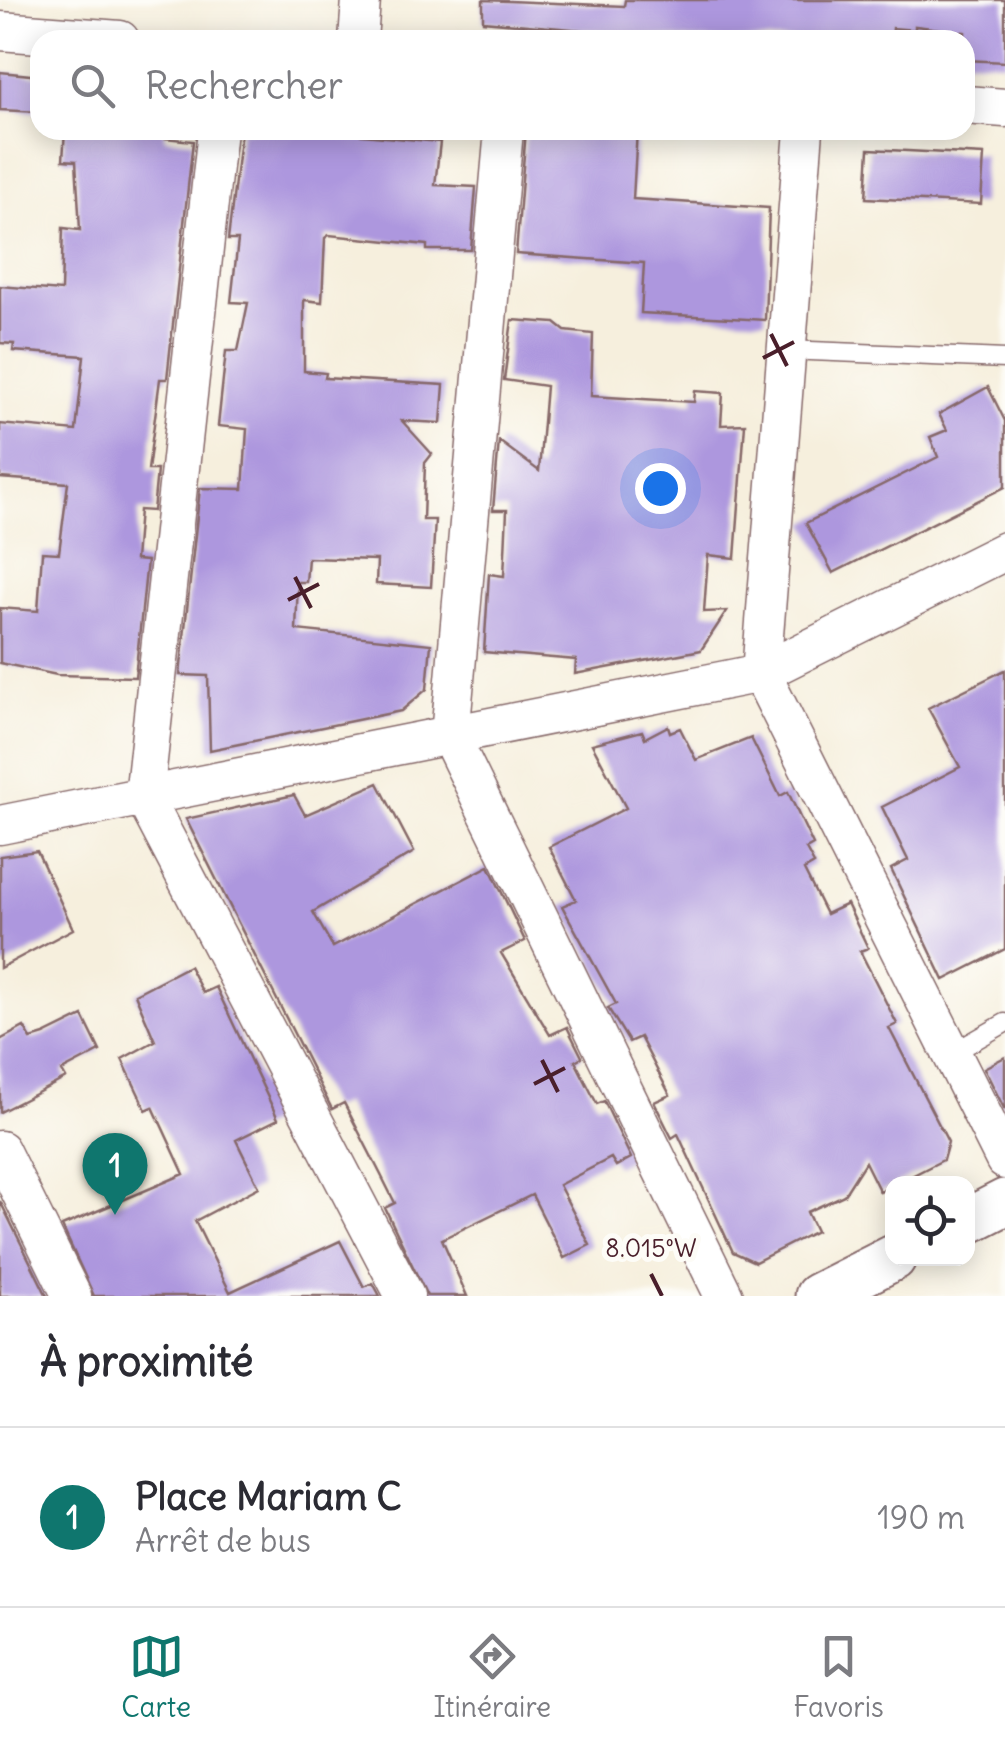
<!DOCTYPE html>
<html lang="fr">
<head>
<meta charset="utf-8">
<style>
	body { margin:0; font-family:Delius,sans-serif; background:#f7f7f7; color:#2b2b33 }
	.controls { position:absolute; right:30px; bottom:30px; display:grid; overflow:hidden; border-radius:20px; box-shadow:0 5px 25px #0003 }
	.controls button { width:90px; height:90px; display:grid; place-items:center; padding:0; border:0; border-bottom:2px solid #e1e1e2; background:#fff; color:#2b2b33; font:50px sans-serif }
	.you { position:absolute; left:660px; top:488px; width:35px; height:35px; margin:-25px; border:8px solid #fff; border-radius:50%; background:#1a73e8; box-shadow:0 0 0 15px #1a73e833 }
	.badge { display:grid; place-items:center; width:65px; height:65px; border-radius:50%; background:#0f766e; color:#fff; font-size:32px; font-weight:700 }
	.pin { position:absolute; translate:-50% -82px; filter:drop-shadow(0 2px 5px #0008) }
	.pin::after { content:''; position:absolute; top:52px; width:35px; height:30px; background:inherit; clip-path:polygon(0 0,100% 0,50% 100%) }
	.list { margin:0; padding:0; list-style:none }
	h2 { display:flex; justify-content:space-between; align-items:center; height:130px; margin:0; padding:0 40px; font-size:42px }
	h2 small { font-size:32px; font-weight:400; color:#7c7c81 }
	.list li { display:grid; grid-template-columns:65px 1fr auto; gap:30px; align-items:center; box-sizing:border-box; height:180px; padding:0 40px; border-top:2px solid #e1e1e2 }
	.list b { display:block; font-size:38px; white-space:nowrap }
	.list p { margin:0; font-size:32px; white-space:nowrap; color:#7c7c81 }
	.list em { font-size:32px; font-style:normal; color:#7c7c81 }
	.icon { flex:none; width:55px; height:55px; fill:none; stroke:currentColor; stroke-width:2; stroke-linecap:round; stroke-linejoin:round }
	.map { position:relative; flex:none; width:1005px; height:1296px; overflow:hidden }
	.search { position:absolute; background:#fff; box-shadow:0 5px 25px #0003; left:30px; right:30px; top:30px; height:110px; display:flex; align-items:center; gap:25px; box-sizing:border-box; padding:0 35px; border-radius:30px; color:#7c7c81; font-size:38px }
	.sheet { height:310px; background:#fff }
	nav { display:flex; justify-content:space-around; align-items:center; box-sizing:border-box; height:140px; border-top:2px solid #e1e1e2; background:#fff; font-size:28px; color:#7c7c81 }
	nav a { display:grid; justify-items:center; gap:5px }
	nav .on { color:#0f766e }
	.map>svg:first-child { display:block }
</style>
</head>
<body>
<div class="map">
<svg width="1005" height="1296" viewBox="0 0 1005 1296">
	<rect width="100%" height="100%" fill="#fdfcf7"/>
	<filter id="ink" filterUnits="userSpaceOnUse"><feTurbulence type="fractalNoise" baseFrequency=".01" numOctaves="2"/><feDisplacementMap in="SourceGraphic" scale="20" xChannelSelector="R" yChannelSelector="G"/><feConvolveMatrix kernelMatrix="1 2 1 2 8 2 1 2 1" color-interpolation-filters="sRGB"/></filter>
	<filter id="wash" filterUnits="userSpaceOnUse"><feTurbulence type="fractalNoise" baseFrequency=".0048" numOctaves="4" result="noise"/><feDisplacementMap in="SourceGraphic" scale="40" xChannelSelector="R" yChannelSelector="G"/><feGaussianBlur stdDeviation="2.25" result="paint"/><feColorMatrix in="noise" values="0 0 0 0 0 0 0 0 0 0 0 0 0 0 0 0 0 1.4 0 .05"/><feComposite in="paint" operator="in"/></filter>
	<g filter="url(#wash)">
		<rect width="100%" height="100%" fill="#f6efdd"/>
		<g id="blocks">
			<path fill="#ad97de" d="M 483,0 L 624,6 L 625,0 L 1005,0 L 1005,62 L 965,60 L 965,32 L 915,26 L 915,30 L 893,28 L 892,40 L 692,40 L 483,21 Z
				M 0,72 L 40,76 L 40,112 L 0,110 Z
				M 65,130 L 165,130 L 164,138 L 193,141 L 167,379 L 160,379 L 148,470 L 157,470 L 153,511 L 139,510 L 135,560 L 147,561 L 135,677 L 57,675 L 0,663 L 0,608 L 38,611 L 42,552 L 59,553 L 68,483 L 0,478 L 0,424 L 76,431 L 84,356 L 13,351 L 14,344 L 0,343 L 0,286 L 61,291 L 63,228 L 80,230 L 76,161 L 63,160 Z
				M 241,130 L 362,130 L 361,135 L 440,142 L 435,185 L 476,187 L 471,250 L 427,250 L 427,245 L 329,235 L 325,238 L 322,302 L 304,300 L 304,371 L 326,373 L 325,378 L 444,385 L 441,423 L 402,421 L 432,454 L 425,463 L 423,520 L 435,520 L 431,587 L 376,584 L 377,560 L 308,558 L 306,582 L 298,582 L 296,630 L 431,644 L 427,689 L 401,711 L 210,750 L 208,676 L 180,675 L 200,488 L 243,489 L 247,429 L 218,426 L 226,351 L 238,351 L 248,303 L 231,302 L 238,240 L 228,240 Z
				M 526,130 L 637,130 L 633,199 L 769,208 L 765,320 L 641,313 L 644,263 L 516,254 Z
				M 869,149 L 984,155 L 981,204 L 866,198 Z
				M 512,320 L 555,323 L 565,331 L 593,334 L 591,396 L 694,402 L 695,391 L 723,393 L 721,425 L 745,424 L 735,558 L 708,555 L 704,612 L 727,611 L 701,650 L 575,674 L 576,660 L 484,652 L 489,574 L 504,576 L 507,510 L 493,510 L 499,441 L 539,471 L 546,386 L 504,380 Z
				M 988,387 L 1005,421 L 1005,487 L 833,573 L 806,523 L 938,457 L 930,437 L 947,430 L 939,414 Z
				M 1005,670 L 1005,949 L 944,980 L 891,869 L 908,860 L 882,807 L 960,767 L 928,708 Z
				M 668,726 L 670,732 L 680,728 L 696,760 L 751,738 L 780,796 L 788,792 L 813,845 L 806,849 L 814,864 L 804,870 L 826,914 L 847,904 L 868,948 L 860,951 L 897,1024 L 889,1028 L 948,1142 L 943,1160 L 880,1192 L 865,1162 L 844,1195 L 807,1212 L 816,1231 L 755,1262 L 733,1252 L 678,1134 L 672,1138 L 654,1102 L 670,1095 L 640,1037 L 629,1042 L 608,1008 L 616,1004 L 562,906 L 576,900 L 549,847 L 626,808 L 592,744 L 642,731 L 645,738 Z
				M 378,783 L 414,852 L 313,912 L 333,947 L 489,866 L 525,941 L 501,953 L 550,1035 L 567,1027 L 582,1057 L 575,1061 L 597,1104 L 604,1101 L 631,1158 L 616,1166 L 611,1158 L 559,1185 L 590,1245 L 564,1258 L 532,1195 L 442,1239 L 467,1296 L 427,1296 L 385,1208 L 395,1203 L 381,1175 L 344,1103 L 332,1109 L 186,819 L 294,795 L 305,815 Z
				M 37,851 L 73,929 L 0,968 L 0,856 Z
				M 189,966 L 203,993 L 216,987 L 278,1119 L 236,1140 L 259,1187 L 195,1221 L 230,1292 L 340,1241 L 364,1287 L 373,1283 L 380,1296 L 94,1296 L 62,1226 L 184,1174 L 153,1107 L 146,1110 L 122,1059 L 155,1041 L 135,994 Z
				M 83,1016 L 100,1051 L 62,1071 L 66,1078 L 0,1112 L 0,1040 L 24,1027 L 31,1039 L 44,1035 Z
				M 1005,1057 L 1005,1110 L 984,1068 Z
				M 0,1201 L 47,1296 L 0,1296 Z"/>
		</g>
	</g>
	<g filter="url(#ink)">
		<use href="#blocks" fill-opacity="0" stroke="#866869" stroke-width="2.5"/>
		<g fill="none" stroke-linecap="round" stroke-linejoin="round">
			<defs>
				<path id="service" d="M 786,350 L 1005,359
					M 951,1054 L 1005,1023"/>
				<path id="minor" d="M 0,31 L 120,40
					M 358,40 L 361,0
					M 965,105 L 1005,108
					M 217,130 L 144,797 L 405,1296
					M 504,130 L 450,736 L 724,1296
					M 804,130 L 761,673 L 1005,1160
					M 0,825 L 761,673 L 1005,551
					M 0,1150 L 72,1296"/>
				<path id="tertiary" d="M 968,1221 L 1005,1202
					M 818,1296 L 893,1258"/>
			</defs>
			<use href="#service" stroke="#866869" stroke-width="21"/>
			<use href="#minor" stroke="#866869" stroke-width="41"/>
			<use href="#tertiary" stroke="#866869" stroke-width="49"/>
			<use href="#service" stroke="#fff" stroke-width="18"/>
			<use href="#minor" stroke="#fff" stroke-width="38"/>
			<use href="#tertiary" stroke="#fff" stroke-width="45"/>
		</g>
	</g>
	<path fill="none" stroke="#4a1f2b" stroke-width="4" d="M 771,334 L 787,366M 763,358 L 794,342M 295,577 L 311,608M 288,600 L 319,584M 542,1060 L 558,1092M 534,1084 L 565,1068M 651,1274 L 662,1296"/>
	<g font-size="25" text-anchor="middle" fill="#4a1f2b" stroke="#fdfcf7" stroke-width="10" stroke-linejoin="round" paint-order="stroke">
		<text x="651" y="1257">8.015°W</text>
	</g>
</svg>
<div class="controls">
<button><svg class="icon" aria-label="locate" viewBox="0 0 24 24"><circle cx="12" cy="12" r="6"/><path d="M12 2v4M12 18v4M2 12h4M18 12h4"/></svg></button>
</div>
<div class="you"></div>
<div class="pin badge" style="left:115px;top:1215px">1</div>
<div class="search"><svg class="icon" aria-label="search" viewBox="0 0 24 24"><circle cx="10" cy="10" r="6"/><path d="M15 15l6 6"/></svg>Rechercher</div>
</div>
<section class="sheet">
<h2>À proximité<small></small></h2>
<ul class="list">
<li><span class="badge">1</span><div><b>Place Mariam C</b><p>Arrêt de bus</p></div><em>190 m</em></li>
</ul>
</section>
<nav>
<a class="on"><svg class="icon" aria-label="map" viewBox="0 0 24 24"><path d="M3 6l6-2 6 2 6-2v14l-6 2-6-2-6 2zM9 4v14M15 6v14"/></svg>Carte</a>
<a><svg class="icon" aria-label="directions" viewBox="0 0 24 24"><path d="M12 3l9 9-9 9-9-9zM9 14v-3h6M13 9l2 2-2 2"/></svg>Itinéraire</a>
<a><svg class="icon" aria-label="saved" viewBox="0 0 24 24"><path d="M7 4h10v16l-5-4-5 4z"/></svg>Favoris</a>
</nav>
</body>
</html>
